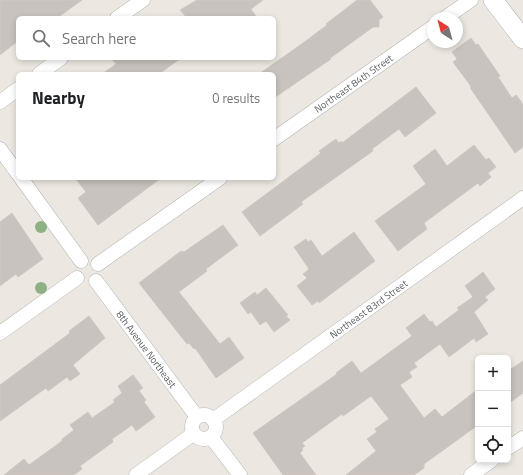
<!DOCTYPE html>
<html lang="en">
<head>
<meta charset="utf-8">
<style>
	body { margin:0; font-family:"Titillium Web",sans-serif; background:#f6f6f6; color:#202124 }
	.controls { position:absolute; right:12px; bottom:12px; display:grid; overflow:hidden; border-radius:6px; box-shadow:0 2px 6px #0003 }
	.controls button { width:36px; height:36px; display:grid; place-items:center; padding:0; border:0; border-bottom:1px solid #e0e0e0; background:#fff; color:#202124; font:20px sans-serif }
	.compass { position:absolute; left:427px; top:12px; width:36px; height:36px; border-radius:50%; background:#fff; box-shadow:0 2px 6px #0003; rotate:324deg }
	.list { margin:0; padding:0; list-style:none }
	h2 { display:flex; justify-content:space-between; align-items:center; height:52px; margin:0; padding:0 16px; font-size:17px }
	h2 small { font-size:13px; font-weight:400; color:#757577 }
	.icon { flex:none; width:22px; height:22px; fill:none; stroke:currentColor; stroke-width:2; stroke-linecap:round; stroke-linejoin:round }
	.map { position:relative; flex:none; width:523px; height:475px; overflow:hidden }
	.search { position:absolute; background:#fff; box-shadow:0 2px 6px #0003; left:16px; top:16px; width:260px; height:44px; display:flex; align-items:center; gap:10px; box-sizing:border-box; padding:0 14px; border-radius:6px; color:#757577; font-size:15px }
	.panel { position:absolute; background:#fff; box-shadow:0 2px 6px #0003; left:16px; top:72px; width:260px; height:108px; border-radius:6px }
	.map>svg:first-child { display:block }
</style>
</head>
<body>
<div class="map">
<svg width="523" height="475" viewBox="0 0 523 475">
	<rect width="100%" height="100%" fill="#ece8e1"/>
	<path fill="#c8c3be" stroke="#d0c9c0" d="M 0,0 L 82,0 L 57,18 L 18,18 L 18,41 L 0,55 Z
		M 197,0 L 263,0 L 251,9 L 257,18 L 187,18 L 180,10 Z
		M 357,0 L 370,0 L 383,17 L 379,20 L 379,27 L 373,27 L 336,54 L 330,58 L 331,59 L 274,98 L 274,74 L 259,74 L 303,43 L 327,25 L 326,24 Z
		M 471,38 L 476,45 L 478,44 L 500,76 L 498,77 L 512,98 L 516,95 L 523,104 L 523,147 L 515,153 L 471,89 L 470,85 L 453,62 L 457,59 L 452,52 Z
		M 111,58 L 181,58 L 159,74 L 102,74 L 116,64 Z
		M 416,87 L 436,113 L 405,137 L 399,129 L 372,149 L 373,151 L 301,202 L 303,204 L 260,236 L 242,212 L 321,153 L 319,151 L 336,139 L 339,143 L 341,141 L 342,143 Z
		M 474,145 L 486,160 L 489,158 L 496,167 L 488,173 L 491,177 L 480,186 L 478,183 L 424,223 L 427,229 L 398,251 L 375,221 L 426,184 L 413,166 L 435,149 L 447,166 Z
		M 75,178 L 161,178 L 98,225 L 78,198 L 86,192 Z
		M 12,213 L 43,259 L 18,277 L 16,274 L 0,286 L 0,222 Z
		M 223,225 L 238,245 L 206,269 L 207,271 L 179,292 L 220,344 L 229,337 L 244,358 L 216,378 L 195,348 L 194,349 L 189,343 L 187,344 L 139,283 L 181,251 L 184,252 Z
		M 354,232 L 375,261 L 319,303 L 318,301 L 312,305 L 297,286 L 307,278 L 303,274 L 309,269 L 294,247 L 306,239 L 308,242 L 311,240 L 322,256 Z
		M 483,272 L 495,289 L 485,297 L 488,300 L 474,312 L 488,334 L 476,342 L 474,338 L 449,357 L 440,344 L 414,363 L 417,367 L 409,372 L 412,377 L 400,385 L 424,418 L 435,409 L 442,417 L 478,389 L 478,425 L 424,464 L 424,468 L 414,475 L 346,475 L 376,451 L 367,439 L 377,432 L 375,429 L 389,419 L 371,396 L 343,416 L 342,414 L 302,443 L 305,446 L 302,448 L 303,450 L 300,453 L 316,475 L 283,475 L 253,433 L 337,374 L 336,373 L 352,361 L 361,373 L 412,336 L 406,328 L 424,314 L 430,322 L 432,321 L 436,327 L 459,310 L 457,308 L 473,297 L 465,286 Z
		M 266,288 L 288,315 L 286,316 L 290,320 L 274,332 L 266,321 L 260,325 L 251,312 L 248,314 L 240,303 L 255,292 L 257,295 Z
		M 89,316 L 105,338 L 73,365 L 80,374 L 70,381 L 67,377 L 48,391 L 46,388 L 0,421 L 0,385 L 70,333 L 69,331 Z
		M 523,361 L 523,393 L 508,404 L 508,371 Z
		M 133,375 L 143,388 L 139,391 L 146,400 L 144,402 L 155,417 L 136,431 L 132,425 L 112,439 L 113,442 L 80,466 L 82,469 L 74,475 L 4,475 L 24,459 L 29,465 L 62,441 L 62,439 L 74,430 L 70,425 L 88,412 L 92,418 L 115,402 L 113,400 L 122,393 L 118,386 Z"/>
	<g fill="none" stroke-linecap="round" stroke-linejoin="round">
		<defs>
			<g id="minor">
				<path d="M 117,18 L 143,0"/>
				<path d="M 445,18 L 471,0"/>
				<path d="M 39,74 L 61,58"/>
				<path d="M 0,102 L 18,89"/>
				<path id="s1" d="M 274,139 L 433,27"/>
				<path d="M 0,149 L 18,174"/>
				<path d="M 21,178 L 81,261"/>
				<path d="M 98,264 L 220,178"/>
				<path id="s2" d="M 96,281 L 197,417"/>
				<path d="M 0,333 L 77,278"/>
				<circle cx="204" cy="427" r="12"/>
				<path id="s3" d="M 213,420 L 523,198"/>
				<path d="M 211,437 L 240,475"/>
				<path d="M 508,448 L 523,438"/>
				<path d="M 136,475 L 193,434"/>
				<path d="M 471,475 L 492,460"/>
			</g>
			<path id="secondary" d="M 493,0 L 523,39"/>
		</defs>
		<use href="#minor" stroke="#b2b5b8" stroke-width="15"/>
		<use href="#secondary" stroke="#b1b5b8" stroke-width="20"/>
		<use href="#minor" stroke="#fff" stroke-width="14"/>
		<use href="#secondary" stroke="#fff" stroke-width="19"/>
	</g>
	<g fill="#8db084">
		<circle cx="41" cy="227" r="6"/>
		<circle cx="41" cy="288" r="6"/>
	</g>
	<g text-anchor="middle" stroke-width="3.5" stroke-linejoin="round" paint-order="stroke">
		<g font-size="10" fill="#5a5e61" stroke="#fff">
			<text dy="4" stroke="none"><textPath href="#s1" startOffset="97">Northeast 84th Street</textPath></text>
			<text dy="4" stroke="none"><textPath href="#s3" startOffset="191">Northeast 83rd Street</textPath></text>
			<text dy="4" stroke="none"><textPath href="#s2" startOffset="85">8th Avenue Northeast</textPath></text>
		</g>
	</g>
</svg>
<div class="controls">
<button>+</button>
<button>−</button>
<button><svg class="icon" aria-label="locate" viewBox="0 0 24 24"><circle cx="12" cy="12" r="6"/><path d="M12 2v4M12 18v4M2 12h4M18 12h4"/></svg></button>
</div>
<svg class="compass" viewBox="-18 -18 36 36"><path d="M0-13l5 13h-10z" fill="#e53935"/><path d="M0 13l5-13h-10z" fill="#757577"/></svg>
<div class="search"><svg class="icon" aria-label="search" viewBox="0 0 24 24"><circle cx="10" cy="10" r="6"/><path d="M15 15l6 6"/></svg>Search here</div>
<section class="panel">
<h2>Nearby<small>0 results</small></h2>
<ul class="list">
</ul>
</section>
</div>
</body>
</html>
